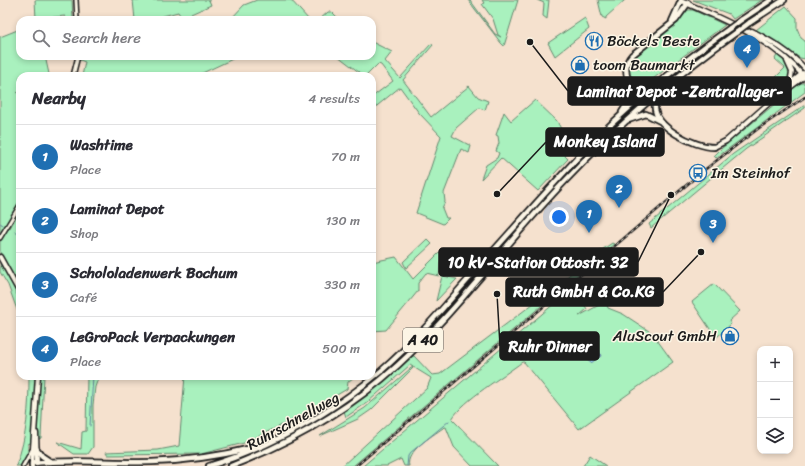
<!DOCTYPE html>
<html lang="en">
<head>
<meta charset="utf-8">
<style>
	body { margin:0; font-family:Sriracha,sans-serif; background:#f7f7f7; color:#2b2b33 }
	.controls { position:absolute; right:12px; bottom:12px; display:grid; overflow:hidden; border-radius:8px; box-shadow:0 2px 6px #0003 }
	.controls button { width:36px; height:36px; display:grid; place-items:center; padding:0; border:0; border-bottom:1px solid #e1e1e2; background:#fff; color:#2b2b33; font:20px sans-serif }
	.you { position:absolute; left:559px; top:217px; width:14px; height:14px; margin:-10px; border:3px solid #fff; border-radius:50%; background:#1a73e8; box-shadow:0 0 0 6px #1a73e833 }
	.badge { display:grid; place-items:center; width:26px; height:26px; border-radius:50%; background:#1f6fb2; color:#fff; font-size:13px; font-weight:700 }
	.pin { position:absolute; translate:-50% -33px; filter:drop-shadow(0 1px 2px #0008) }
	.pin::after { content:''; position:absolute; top:21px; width:14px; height:12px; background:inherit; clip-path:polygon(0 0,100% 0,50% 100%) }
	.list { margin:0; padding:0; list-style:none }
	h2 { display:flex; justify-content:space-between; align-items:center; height:52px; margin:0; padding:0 16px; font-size:17px }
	h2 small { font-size:13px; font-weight:400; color:#7c7c81 }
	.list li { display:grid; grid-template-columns:26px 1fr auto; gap:12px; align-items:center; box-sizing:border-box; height:64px; padding:0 16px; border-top:1px solid #e1e1e2 }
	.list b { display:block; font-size:15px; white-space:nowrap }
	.list p { margin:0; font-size:13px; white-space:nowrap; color:#7c7c81 }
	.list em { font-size:13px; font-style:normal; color:#7c7c81 }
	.icon { flex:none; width:22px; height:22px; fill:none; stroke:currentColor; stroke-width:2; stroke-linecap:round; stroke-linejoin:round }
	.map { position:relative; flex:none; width:805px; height:466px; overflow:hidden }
	.search { position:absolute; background:#fff; box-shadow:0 2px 6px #0003; left:16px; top:16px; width:360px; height:44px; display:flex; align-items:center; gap:10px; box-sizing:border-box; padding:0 14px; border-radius:12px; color:#7c7c81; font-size:15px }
	.panel { position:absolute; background:#fff; box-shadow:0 2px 6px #0003; left:16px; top:72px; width:360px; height:308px; border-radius:12px }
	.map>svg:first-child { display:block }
</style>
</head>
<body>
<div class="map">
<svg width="805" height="466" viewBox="0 0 805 466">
	<rect width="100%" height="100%" fill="#f5e1ce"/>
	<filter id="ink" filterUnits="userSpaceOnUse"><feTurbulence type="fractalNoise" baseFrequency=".025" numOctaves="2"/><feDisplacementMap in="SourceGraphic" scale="8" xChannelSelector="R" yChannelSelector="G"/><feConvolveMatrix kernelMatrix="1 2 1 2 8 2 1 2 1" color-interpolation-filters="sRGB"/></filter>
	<g filter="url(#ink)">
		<path fill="#a9f1be" stroke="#62866d" d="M 35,0 L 72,0 L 73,20 L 66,20 L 65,16 L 36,19 Z
			M 133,0 L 209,0 L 211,5 L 182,18 L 178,12 L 148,20 L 135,20 Z
			M 257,0 L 291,0 L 309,20 L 312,20 L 230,20 L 244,5 Z
			M 468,0 L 470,0 L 495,34 L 501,37 L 498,35 L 493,19 L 482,4 L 484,3 L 482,0 L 518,0 L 504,46 L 501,43 Z
			M 537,0 L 549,0 L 547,19 L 543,16 L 544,3 Z
			M 598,0 L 625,0 L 606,17 L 606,19 L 602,17 Z
			M 693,0 L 762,0 L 733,19 L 729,14 Z
			M 786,6 L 797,18 L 797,28 L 801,38 L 805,41 L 805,59 L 800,58 L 756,30 Z
			M 688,10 L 693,10 L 725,25 L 650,81 C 640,86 632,82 628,72 L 631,59 L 679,20 Z
			M 328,12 L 332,12 L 340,20 L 319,20 Z
			M 585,18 L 589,29 L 555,56 L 548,43 Z
			M 20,29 L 20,56 L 45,56 L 49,74 L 46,76 L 20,76 L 20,91 L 17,93 L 20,93 L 20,204 L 0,237 L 0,37 Z
			M 372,42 L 392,52 L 385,61 L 400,78 L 431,44 L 433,45 L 403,80 L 431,117 L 469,86 L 478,97 L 488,101 L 485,110 L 479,108 L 456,128 L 452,136 L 471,146 L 469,153 L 461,149 L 444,193 L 445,202 L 442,208 L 446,218 L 449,218 L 443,224 L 416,213 L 441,136 L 419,113 L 400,87 L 372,110 L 372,97 L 393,81 L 381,65 L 378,64 L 366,76 L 364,76 L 338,56 L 372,56 Z
			M 777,55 L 787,63 L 790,75 L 786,84 L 776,93 L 774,88 L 779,84 L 776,77 L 785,68 L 775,59 Z
			M 82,56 L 239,56 L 196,76 L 82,76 L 85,62 L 80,60 Z
			M 800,83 L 805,83 L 805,92 L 716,158 L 714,156 L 722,148 Z
			M 535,100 L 557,121 L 562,131 L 547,145 L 554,155 L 578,133 L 584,137 L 565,156 L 568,159 L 538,191 L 501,158 L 481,179 L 486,165 L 497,158 L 499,153 L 496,151 L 499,143 L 498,136 L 496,135 L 504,112 L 511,121 Z
			M 805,105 L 805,108 L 746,149 L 651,228 L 649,224 L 733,154 Z
			M 20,209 L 20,318 L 8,285 L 0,272 L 0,238 L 10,228 Z
			M 427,239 L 432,244 L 406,268 L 403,262 Z
			M 612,243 L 614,244 L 353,466 L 342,466 L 427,388 L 431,378 L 410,365 L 368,402 L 346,417 L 344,411 L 385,379 L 411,356 L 414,356 L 432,375 L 440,374 L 550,291 L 587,260 Z
			M 444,248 L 440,264 L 439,276 L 426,273 L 418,283 L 418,291 L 386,330 L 372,331 L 372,262 L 396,257 L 413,279 Z
			M 442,276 L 457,279 L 436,301 Z
			M 714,284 L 740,311 L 729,321 L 731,324 L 716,338 L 692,302 Z
			M 569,291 L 581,299 L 587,309 L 579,316 L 612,298 L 607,305 L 608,308 L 623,314 L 652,333 L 673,362 L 579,429 L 524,362 L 522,362 C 503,377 464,399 452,419 L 498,466 L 472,466 L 454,447 L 446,427 L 443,428 C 432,436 405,452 409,466 L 404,466 L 401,459 L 387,466 L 363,466 Z
			M 411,368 L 413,368 L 371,410 L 358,419 L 320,436 L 365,408 Z
			M 29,376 L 44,376 L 41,438 L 28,444 L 28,455 L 22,466 L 16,466 C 27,436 29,408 29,376 Z
			M 87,376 L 99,376 L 95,387 L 93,405 L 93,447 L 88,454 L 74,454 L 57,442 L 81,449 L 82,432 L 86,431 Z
			M 185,376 L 355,376 L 348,382 L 347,389 L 301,416 L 244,443 L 201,454 L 108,455 L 106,452 L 158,450 L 179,446 Z
			M 590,455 L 606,466 L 583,466 Z"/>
		<path fill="#90c8ef" stroke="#62839b" d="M 594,350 L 599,351 L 601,356 L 591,363 L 587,360 L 587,355 Z"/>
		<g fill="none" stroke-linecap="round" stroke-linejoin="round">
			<path stroke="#62839b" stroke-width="1" d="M 0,223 L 3,225
				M 15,232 L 20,235
				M 90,426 L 93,376
				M 407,466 L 408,456 L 410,453 L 449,421"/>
			<defs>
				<path id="tertiary" d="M 76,0 L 77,20
					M 73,76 L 78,56
					M 0,238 L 20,205
					M 23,466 L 32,450"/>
				<path id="primary" d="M 681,1 C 725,20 774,40 805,78
					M 748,32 L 752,31 C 771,41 790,52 805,69
					M 787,61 L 792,72 L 790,83
					M 777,94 L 803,73
					M 714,147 L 726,141 L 769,103 L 805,76
					M 0,257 L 20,293
					M 36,433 L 37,463
					M 32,463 L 38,376"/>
				<path id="motorway" d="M 741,20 L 771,0
					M 672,21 L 681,1
					M 749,23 L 784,0
					M 628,78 C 636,88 646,87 657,82
					M 662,90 C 659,95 655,99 655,104 C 652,127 695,147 714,147
					M 622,112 C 640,87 616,73 632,55 L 676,20 L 688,3
					M 628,120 L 646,114 L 660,121
					M 36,448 L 42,456 L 51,462
					M 32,466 L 32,463 C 72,459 112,463 152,462 C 186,461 219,456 252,448
					M 209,466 C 272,447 331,413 381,371 C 411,345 438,314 464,284 C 503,240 542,196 582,153 C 627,106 677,66 730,28
					M 231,466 C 291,443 350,409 398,365 C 459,309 508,240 566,180 C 618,125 675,76 737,32"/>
			</defs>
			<use href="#tertiary" stroke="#1c1c1c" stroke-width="6"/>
			<use href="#primary" stroke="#1c1c1c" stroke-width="7"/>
			<use href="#motorway" stroke="#1c1c1c" stroke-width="8"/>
			<use href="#tertiary" stroke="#fcf5e5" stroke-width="3"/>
			<use href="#primary" stroke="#fcf5e5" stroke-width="4"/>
			<use href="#motorway" stroke="#fcf5e5" stroke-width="4.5"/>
			<defs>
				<path id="rail" d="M 356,466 L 703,171 L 759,128 L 805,97"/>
			</defs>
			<use href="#rail" stroke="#1c1c1c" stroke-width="2.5"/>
			<use href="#rail" stroke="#fcf5e5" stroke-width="1" stroke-dasharray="3" stroke-linecap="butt"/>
			<defs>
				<path id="motorway-bridge" d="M 730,28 L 741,20
					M 737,32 L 749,23"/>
			</defs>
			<use href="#motorway-bridge" stroke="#1c1c1c" stroke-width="8" stroke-linecap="butt"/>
			<use href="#motorway-bridge" stroke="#fcf5e5" stroke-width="4.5"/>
		</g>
	</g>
	<defs>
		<symbol id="restaurant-ring" viewBox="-11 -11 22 22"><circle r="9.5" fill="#fcf5e5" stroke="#1f6fb2" stroke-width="1.5"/><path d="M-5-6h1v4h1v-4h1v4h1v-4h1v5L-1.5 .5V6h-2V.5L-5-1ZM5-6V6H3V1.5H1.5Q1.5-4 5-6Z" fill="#1f6fb2"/></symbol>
		<symbol id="shop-ring" viewBox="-11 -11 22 22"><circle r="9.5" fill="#fcf5e5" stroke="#1f6fb2" stroke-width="1.5"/><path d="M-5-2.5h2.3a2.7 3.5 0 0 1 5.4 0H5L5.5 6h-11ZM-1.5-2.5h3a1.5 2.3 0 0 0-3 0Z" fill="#1f6fb2"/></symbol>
		<symbol id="bus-ring" viewBox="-11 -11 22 22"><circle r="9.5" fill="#fcf5e5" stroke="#1f6fb2" stroke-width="1.5"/><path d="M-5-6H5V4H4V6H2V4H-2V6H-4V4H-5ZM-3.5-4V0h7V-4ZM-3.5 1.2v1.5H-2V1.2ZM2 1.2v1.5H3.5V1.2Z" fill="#1f6fb2"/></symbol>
	</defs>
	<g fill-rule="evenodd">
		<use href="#restaurant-ring" x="584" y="31" width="20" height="20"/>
		<use href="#shop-ring" x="570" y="55" width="20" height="20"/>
		<use href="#bus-ring" x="688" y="163" width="20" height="20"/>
		<use href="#shop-ring" x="720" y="326" width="20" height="20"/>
	</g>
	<g text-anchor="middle" stroke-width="3" stroke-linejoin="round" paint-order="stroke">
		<rect fill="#fcf5e5" stroke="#5f5d58" stroke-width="1" x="403" y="328" width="40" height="24" rx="3"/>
		<g font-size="14" font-weight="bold" fill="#1c1c1c">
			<text x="423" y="345">A 40</text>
		</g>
		<g font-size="15" fill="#1c1c1c" stroke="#fcf5e5" text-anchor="start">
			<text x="607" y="46">Böckels Beste</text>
			<text x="593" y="70">toom Baumarkt</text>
			<text x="711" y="178">Im Steinhof</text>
			<text x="717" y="341" text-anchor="end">AluScout GmbH</text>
		</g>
		<g font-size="15" fill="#1c1c1c" stroke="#fcf5e5">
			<text transform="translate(293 421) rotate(-29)" y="5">Ruhrschnellweg</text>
		</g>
	</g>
	<path fill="none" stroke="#1c1c1c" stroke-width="1.5" d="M530 42L568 91M497 194L546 142M671 195L638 262M701 252L663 292M497 294L500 346"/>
	<g fill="#1c1c1c" stroke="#fcf5e5" stroke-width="1.5">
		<circle cx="530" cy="42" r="4"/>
		<circle cx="497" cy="194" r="4"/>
		<circle cx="671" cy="195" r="4"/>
		<circle cx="701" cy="252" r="4"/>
		<circle cx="497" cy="294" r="4"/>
	</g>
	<g fill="#1c1c1c" stroke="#1c1c1c" stroke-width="1.5">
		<rect x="568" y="77" width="223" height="28" rx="4"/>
		<rect x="546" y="128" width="118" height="28" rx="4"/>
		<rect x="439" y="248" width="199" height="28" rx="4"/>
		<rect x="506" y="278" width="157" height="28" rx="4"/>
		<rect x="500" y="332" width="99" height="28" rx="4"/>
	</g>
	<g font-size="16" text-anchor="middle" font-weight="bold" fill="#fff">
		<text x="680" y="97">Laminat Depot -Zentrallager-</text>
		<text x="605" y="147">Monkey Island</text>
		<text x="538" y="268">10 kV-Station Ottostr. 32</text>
		<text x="584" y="297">Ruth GmbH &amp; Co.KG</text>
		<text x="550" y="352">Ruhr Dinner</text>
	</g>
</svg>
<div class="controls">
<button>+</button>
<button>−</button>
<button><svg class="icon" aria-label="layers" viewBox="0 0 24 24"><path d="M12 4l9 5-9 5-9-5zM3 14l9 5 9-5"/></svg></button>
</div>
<div class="you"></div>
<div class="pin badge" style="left:589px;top:233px">1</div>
<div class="pin badge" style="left:619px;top:208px">2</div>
<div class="pin badge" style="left:713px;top:243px">3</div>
<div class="pin badge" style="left:747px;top:68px">4</div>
<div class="search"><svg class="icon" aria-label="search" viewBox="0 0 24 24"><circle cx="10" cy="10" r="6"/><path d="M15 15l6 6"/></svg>Search here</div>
<section class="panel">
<h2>Nearby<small>4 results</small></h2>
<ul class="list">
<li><span class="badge">1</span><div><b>Washtime</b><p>Place</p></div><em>70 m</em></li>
<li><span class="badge">2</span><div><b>Laminat Depot</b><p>Shop</p></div><em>130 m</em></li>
<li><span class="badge">3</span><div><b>Schololadenwerk Bochum</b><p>Café</p></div><em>330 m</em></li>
<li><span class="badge">4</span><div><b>LeGroPack Verpackungen</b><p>Place</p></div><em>500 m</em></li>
</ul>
</section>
</div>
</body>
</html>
